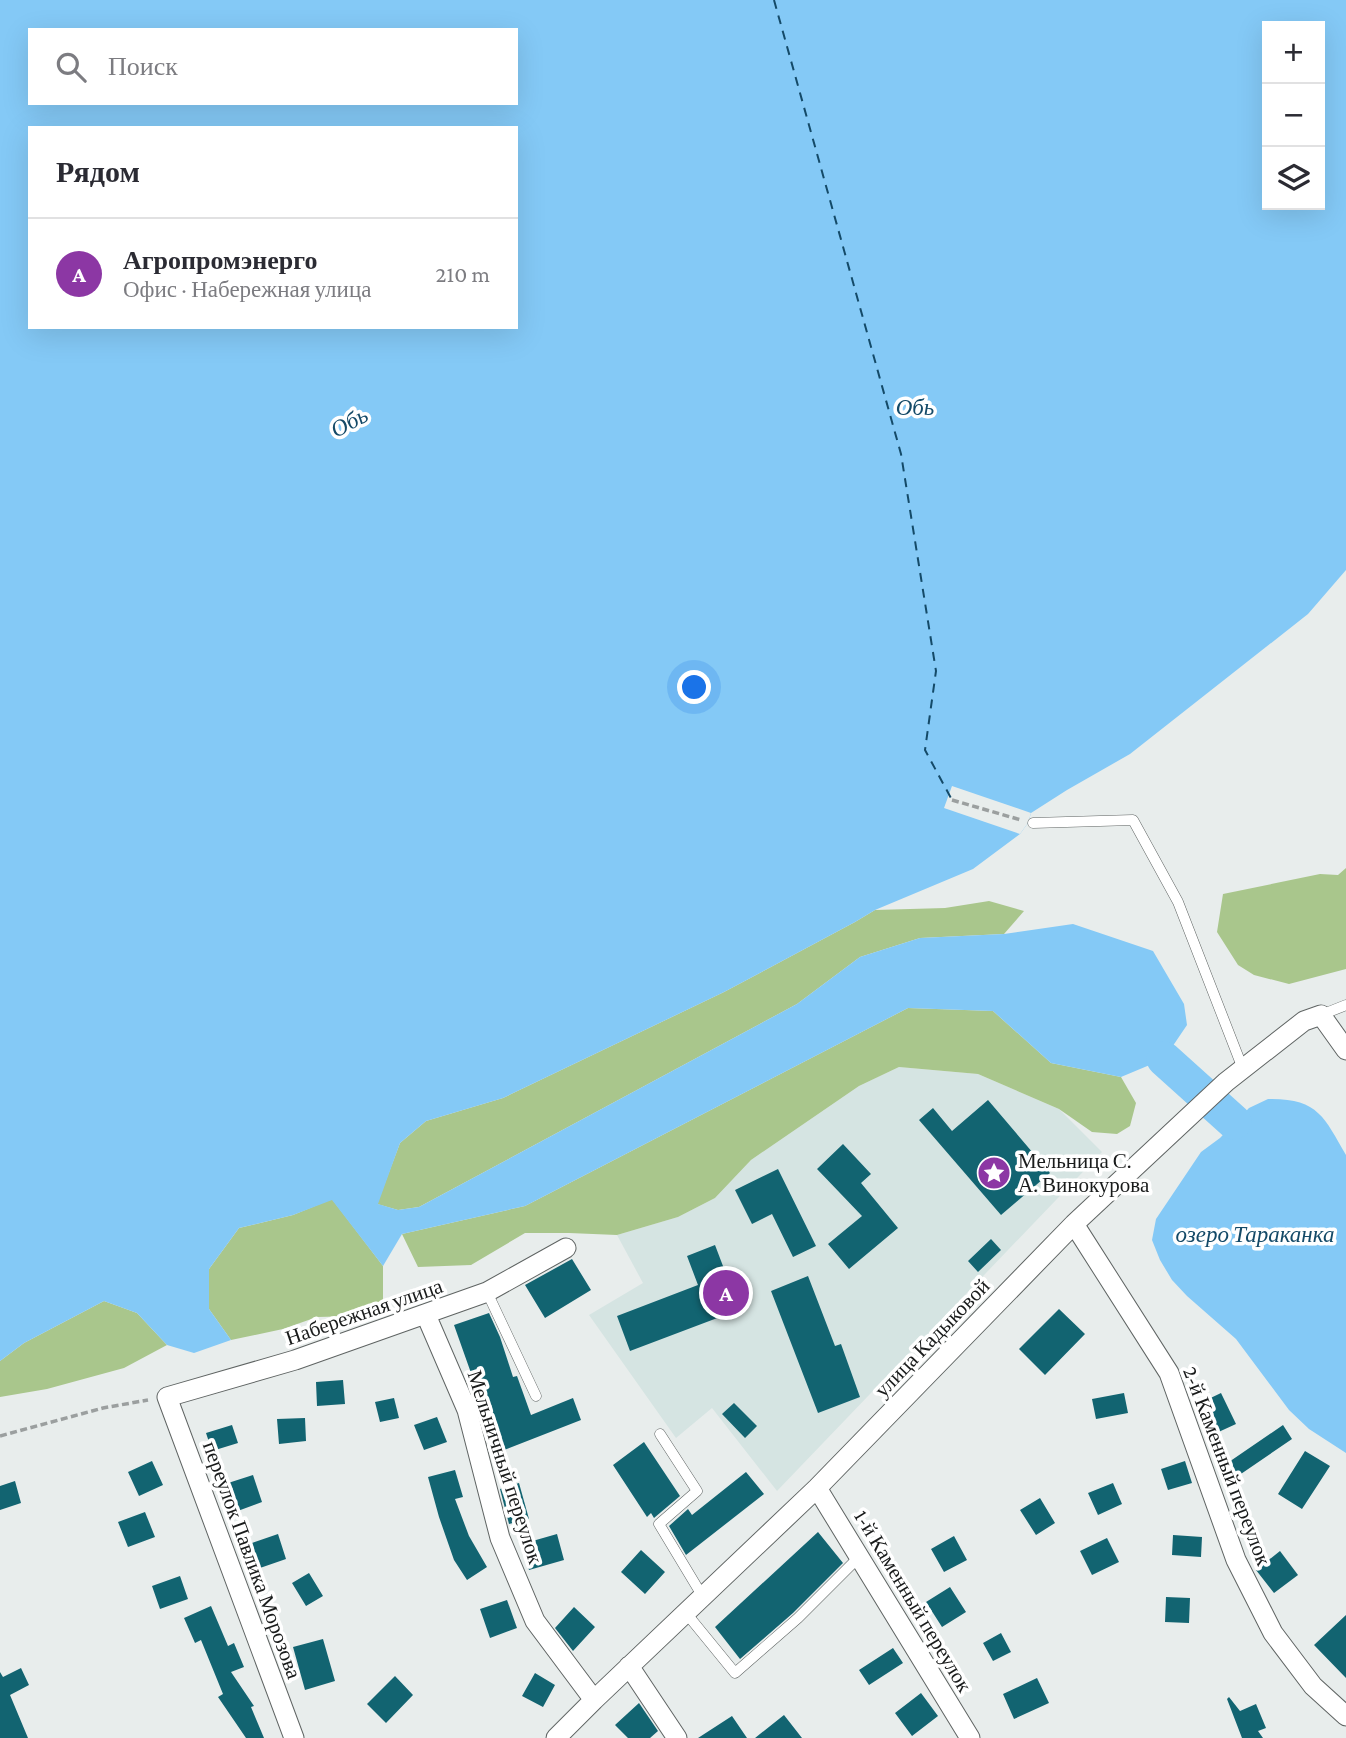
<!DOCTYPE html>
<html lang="ru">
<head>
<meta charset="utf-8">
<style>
	body { margin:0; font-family:"Crimson Pro",serif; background:#f2f2f3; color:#2b2b33 }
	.controls { position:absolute; right:21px; top:21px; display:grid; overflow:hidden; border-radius:0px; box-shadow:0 7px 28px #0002 }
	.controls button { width:63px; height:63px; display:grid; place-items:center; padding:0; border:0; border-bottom:2px solid #e1e1e2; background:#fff; color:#2b2b33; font:35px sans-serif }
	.you { position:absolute; left:695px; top:688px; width:24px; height:24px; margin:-18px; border:5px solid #fff; border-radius:50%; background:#1a73e8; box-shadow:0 0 0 10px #1a73e833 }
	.badge { display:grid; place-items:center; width:46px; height:46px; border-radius:50%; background:#8c37a4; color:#fff; font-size:23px; font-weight:700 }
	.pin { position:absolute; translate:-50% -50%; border:4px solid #fff; box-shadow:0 2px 7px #0006 }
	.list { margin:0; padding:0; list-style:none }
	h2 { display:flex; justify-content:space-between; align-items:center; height:91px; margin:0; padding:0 28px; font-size:30px }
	h2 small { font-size:23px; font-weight:400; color:#7c7c81 }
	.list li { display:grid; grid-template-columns:46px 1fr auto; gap:21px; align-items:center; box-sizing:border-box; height:112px; padding:0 28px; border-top:2px solid #e1e1e2 }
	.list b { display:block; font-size:26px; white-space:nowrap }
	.list p { margin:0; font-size:23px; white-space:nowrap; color:#7c7c81 }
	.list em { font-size:23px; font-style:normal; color:#7c7c81 }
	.icon { flex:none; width:38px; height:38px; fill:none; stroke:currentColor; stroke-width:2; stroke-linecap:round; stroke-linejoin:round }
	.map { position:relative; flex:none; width:1346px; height:1738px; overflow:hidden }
	.search { position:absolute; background:#fff; box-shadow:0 7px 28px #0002; left:28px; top:28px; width:490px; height:77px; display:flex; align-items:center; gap:18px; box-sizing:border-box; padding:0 24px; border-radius:0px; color:#7c7c81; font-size:26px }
	.panel { position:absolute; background:#fff; box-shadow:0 7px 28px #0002; left:28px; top:126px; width:490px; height:203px; border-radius:0px }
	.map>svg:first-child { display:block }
</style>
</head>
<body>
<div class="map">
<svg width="1346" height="1738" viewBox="0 0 1346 1738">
	<rect width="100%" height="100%" fill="#e8edec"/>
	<path fill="#d5e4e2" d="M 899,1067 L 978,1074 L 1059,1109 L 1102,1152 L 777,1491 L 712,1408 L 676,1438 L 589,1315 L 643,1283 L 617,1235 L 678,1217 L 715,1198 L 751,1160 L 859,1086 Z"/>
	<path fill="#a9c68c" d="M 1346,868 L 1346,969 L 1289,984 L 1254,975 L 1238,965 L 1217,932 L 1223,894 L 1320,874 L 1338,875 Z
		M 989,901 L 1024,911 L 1004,934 L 920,938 L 860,957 L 797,1004 L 419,1207 L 398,1210 L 377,1204 L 400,1143 L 426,1121 L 503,1098 L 724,992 L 855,922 L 875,910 L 945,908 Z
		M 908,1008 L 993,1011 L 1051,1063 L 1121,1077 L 1136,1103 L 1130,1126 L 1117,1134 L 1092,1132 L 1059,1109 L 978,1074 L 899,1067 L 859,1086 L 751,1160 L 715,1198 L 678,1217 L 617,1235 L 569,1233 L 525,1233 L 471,1265 L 418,1267 L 402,1234 L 525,1206 Z
		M 332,1199 L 383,1266 L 383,1305 L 358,1316 L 317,1317 L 283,1329 L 231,1340 L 209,1309 L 209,1269 L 239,1228 L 293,1215 Z
		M 104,1301 L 137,1313 L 167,1345 L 124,1368 L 47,1389 L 0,1397 L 0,1361 L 24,1343 Z"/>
	<path fill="#84c9f6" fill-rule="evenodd" d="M 0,0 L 1346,0 L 1346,570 L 1308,614 L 1130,754 L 1067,790 L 1031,813 L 1028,823 L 1020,834 L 973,869 L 875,910 L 855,922 L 724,992 L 503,1098 L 426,1121 L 400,1143 L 378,1204 L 398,1210 L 419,1207 L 797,1004 L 860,957 L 920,938 L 1004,934 L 1073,924 L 1153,951 L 1184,1004 L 1187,1025 L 1164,1059 L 1121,1077 L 1051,1063 L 993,1011 L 908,1008 L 525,1206 L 402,1234 L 383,1266 L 332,1200 L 293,1215 L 239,1228 L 209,1269 L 209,1309 L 231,1340 L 194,1353 L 167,1345 L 137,1313 L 104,1301 L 24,1343 L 0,1361 ZM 1267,26 L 1320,26 L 1320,205 L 1267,205 ZM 30,30 L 516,30 L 516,103 L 30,103 ZM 30,128 L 516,128 L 516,327 L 30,327 Z
		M 1268,1099 C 1318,1098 1324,1117 1346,1155 L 1346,1453 L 1309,1429 L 1289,1410 L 1236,1339 L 1187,1296 L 1172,1280 L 1160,1260 L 1152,1240 L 1156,1219 L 1201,1152 L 1220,1138 L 1249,1108 Z"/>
	<path fill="#e8edec" d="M 952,786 L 1031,813 L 1028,823 L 1020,834 L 944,808 Z"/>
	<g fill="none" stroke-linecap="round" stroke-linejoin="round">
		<path stroke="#84c9f6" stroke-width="35" d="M 1164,1059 L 1234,1122"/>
		<path stroke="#144a68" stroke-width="2" stroke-dasharray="9 7" stroke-linecap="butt" d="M 774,0 L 901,454 L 936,671 L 925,750 L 952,800"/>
	</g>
	<path fill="#126471" d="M 988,1100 L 1050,1173 L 1001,1215 L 919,1120 L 933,1108 L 952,1131 Z
		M 843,1144 L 871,1174 L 861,1183 L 898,1228 L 849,1269 L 828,1244 L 862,1216 L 817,1169 Z
		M 778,1169 L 816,1246 L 793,1257 L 772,1214 L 752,1224 L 735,1190 Z
		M 991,1239 L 1001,1250 L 978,1272 L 968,1261 Z
		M 715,1245 L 726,1274 L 736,1270 L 749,1306 L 630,1351 L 617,1316 L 698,1285 L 687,1256 Z
		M 572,1259 L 591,1290 L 545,1318 L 525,1285 Z
		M 808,1276 L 835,1346 L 841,1344 L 860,1397 L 818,1413 L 771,1291 Z
		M 1059,1309 L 1085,1334 L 1045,1375 L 1019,1349 Z
		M 489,1313 L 500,1337 L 513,1377 L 517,1376 L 531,1415 L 573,1398 L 581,1420 L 499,1452 L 454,1325 Z
		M 343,1380 L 345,1404 L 317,1406 L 316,1382 Z
		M 1124,1393 L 1128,1413 L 1096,1419 L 1092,1399 Z
		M 1221,1393 L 1236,1424 L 1212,1435 L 1198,1404 Z
		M 394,1398 L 399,1418 L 380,1422 L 375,1402 Z
		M 734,1403 L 757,1426 L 745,1438 L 722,1414 Z
		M 437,1417 L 447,1442 L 424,1450 L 414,1425 Z
		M 305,1418 L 306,1441 L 279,1444 L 277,1419 Z
		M 232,1425 L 238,1443 L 212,1451 L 206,1433 Z
		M 1283,1425 L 1292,1439 L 1235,1478 L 1226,1464 Z
		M 644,1442 L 680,1496 L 654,1518 L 651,1513 L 647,1517 L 613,1465 Z
		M 1305,1451 L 1330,1466 L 1302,1509 L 1278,1494 Z
		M 152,1461 L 163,1485 L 139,1496 L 128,1472 Z
		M 1185,1461 L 1192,1483 L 1168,1490 L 1161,1469 Z
		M 455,1470 L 463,1497 L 455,1499 L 469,1536 L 487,1567 L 467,1580 L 454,1560 L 439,1517 L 428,1477 Z
		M 746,1472 L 764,1494 L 686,1555 L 669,1526 L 688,1509 L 692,1515 Z
		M 253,1475 L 262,1502 L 235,1512 L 225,1484 Z
		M 15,1481 L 21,1503 L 0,1510 L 0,1486 Z
		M 519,1483 L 529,1519 L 509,1524 L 500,1489 Z
		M 1113,1483 L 1122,1504 L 1098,1515 L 1088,1493 Z
		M 1040,1498 L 1055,1523 L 1036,1535 L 1020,1510 Z
		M 145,1512 L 155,1537 L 128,1547 L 118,1522 Z
		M 818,1532 L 843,1563 L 793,1613 L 740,1659 L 715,1627 Z
		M 278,1534 L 286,1559 L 260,1568 L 252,1543 Z
		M 557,1534 L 564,1560 L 529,1570 L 522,1544 Z
		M 1173,1535 L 1202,1537 L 1201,1557 L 1172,1555 Z
		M 954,1536 L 967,1560 L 944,1572 L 931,1549 Z
		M 1107,1538 L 1119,1562 L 1092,1575 L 1080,1551 Z
		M 641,1550 L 665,1572 L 645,1594 L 621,1572 Z
		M 1280,1551 L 1298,1575 L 1274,1593 L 1256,1570 Z
		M 309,1573 L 323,1596 L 306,1606 L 292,1583 Z
		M 180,1576 L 188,1599 L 160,1609 L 152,1586 Z
		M 950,1587 L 966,1612 L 942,1627 L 926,1602 Z
		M 1166,1597 L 1190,1598 L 1189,1623 L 1165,1622 Z
		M 507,1600 L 517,1628 L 490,1638 L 480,1609 Z
		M 211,1606 L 228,1646 L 234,1643 L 244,1667 L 231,1672 L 254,1706 L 251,1707 L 264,1738 L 246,1738 L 218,1697 L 223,1694 L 201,1640 L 195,1643 L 184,1618 Z
		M 574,1607 L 595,1627 L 573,1651 L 555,1628 Z
		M 1346,1615 L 1346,1678 L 1314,1645 Z
		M 1001,1633 L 1011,1652 L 993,1661 L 983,1643 Z
		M 323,1639 L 335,1681 L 305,1690 L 293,1647 Z
		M 893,1648 L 903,1663 L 869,1685 L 859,1670 Z
		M 21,1668 L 29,1685 L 10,1695 L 28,1738 L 0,1738 L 0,1672 L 3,1677 Z
		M 535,1673 L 555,1685 L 543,1707 L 522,1696 Z
		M 395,1676 L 413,1695 L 386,1723 L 367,1704 Z
		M 1037,1678 L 1049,1703 L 1014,1719 L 1003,1694 Z
		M 921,1693 L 938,1716 L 912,1736 L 895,1713 Z
		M 1229,1697 L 1240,1711 L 1256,1704 L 1266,1728 L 1258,1731 L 1263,1738 L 1242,1738 L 1227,1699 Z
		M 639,1703 L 658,1731 L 650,1738 L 628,1738 L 615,1725 Z
		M 784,1715 L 802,1738 L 755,1738 Z
		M 732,1716 L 747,1738 L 698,1738 Z"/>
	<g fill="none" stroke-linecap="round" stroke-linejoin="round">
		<defs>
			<path id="lane" d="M 1033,823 L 1133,820 L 1178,902 L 1243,1069
				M 1321,1015 L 1346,1005
				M 487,1292 L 536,1396
				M 660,1434 L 697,1491 L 659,1524 L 703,1597
				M 686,1613 L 735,1673 L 798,1618 L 859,1557"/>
			<path id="street" d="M 1074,1224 L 1169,1373 L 1236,1560 L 1273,1633 L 1313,1686 L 1346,1716
				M 426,1315 L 467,1410 L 500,1538 L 535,1621 L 594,1700
				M 817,1488 L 970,1738
				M 629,1666 L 677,1738
				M 294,1738 L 167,1397 L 295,1360 L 487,1292 L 566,1248
				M 556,1738 L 594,1700 L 817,1488 L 1074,1224 L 1226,1082 L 1304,1021 L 1321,1015 L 1346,1050"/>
		</defs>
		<use href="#lane" stroke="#5f6463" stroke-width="11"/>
		<use href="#street" stroke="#5f6463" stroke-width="21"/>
		<path stroke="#9b9f9f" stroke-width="3.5" stroke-dasharray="7 3.5" stroke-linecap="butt" d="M 952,800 L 1021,820
			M 0,1436 L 103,1408 L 148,1400"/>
		<use href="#lane" stroke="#fff" stroke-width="10"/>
		<use href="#street" stroke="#fff" stroke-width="19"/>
	</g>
	<defs>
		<symbol id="sight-disc" viewBox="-11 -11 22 22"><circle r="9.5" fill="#8c37a4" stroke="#fff"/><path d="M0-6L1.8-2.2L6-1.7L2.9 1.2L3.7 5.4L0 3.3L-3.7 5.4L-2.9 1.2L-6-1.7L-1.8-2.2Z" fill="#fff"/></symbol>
	</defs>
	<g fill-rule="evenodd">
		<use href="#sight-disc" x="975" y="1154" width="38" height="38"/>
	</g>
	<g text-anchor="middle" stroke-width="7" stroke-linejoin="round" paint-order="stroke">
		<g font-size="21" fill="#191b1b" stroke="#fff" text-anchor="start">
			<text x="1018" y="1168">Мельница С.<tspan x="1018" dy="24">А. Винокурова</tspan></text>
		</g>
		<g font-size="21" fill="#191b1b" stroke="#fff">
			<text transform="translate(364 1312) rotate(-19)" y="7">Набережная улица</text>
			<text transform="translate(932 1338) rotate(-46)" y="7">улица Кадыковой</text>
			<text transform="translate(1227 1466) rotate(69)" y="7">2-й Каменный переулок</text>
			<text transform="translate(505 1467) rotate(72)" y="7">Мельничный переулок</text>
			<text transform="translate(252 1560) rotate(70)" y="7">переулок Павлика Морозова</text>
			<text transform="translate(913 1601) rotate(59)" y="7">1-й Каменный переулок</text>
		</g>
		<g font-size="23" font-style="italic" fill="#144a68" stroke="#fff">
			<text x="915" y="415">Обь</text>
			<text transform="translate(349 422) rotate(-29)" y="8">Обь</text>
			<text x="1255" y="1242">озеро Тараканка</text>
		</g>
	</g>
</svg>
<div class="controls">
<button>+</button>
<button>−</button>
<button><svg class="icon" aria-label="layers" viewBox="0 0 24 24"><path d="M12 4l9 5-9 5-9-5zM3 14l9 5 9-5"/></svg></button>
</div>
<div class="you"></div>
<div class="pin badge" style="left:726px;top:1293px">A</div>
<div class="search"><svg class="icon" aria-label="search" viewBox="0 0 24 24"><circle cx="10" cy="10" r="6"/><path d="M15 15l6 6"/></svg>Поиск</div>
<section class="panel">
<h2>Рядом<small></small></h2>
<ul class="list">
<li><span class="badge">A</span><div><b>Агропромэнерго</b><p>Офис · Набережная улица</p></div><em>210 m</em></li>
</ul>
</section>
</div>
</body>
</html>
